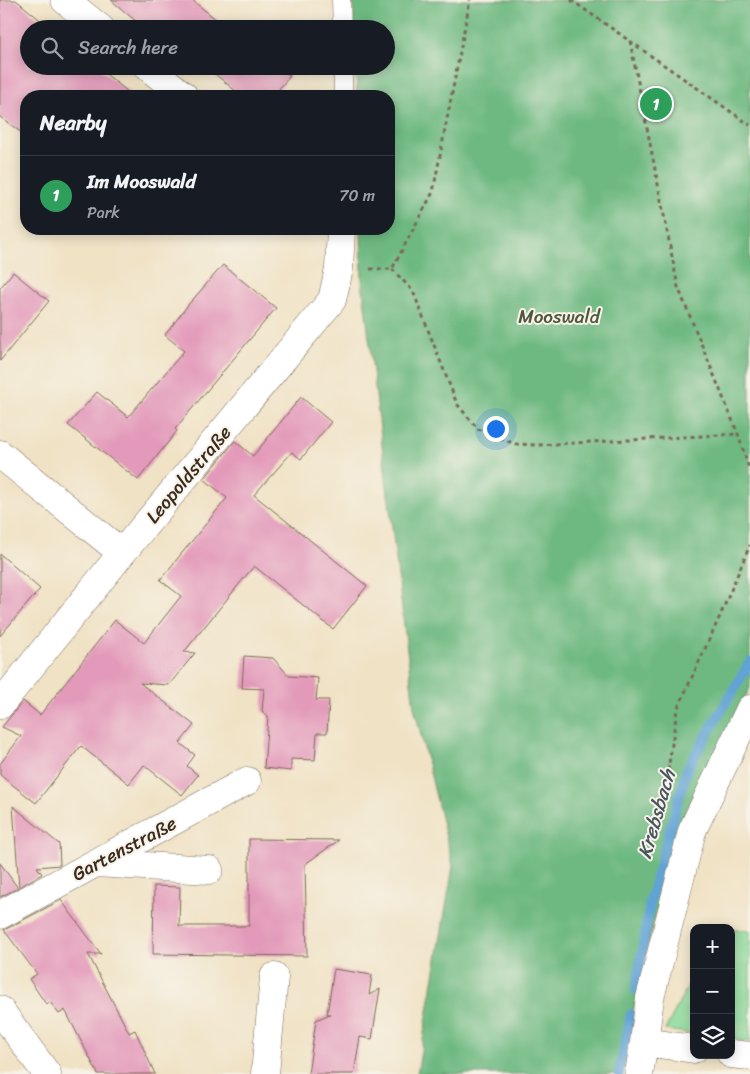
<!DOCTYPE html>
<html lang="en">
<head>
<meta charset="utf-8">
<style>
	body { margin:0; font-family:Sriracha,sans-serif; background:#242831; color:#f1f3f6 }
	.controls { position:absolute; right:15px; bottom:15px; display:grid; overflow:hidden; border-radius:10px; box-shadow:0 2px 12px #0003 }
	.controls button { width:45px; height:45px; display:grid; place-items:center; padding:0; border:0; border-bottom:1px solid #363941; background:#171b24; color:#f1f3f6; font:25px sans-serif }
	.you { position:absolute; left:495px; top:428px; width:18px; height:18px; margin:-12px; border:4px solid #fff; border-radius:50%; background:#1a73e8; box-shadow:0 0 0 8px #1a73e833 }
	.badge { display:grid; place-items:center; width:32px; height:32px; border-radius:50%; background:#8c9099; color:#fff; font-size:16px; font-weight:700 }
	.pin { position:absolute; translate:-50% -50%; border:2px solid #fff; box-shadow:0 1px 5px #0006 }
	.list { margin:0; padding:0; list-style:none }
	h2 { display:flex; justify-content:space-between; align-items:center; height:65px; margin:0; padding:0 20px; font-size:21px }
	h2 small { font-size:16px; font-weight:400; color:#9ea1a6 }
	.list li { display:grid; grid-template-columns:32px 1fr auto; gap:15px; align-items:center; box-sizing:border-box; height:80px; padding:0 20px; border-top:1px solid #363941 }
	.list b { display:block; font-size:19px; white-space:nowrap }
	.list p { margin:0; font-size:16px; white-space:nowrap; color:#9ea1a6 }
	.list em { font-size:16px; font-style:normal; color:#9ea1a6 }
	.icon { flex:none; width:28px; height:28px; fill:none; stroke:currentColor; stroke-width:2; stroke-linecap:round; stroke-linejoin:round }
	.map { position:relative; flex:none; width:750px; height:1074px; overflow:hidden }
	.search { position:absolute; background:#171b24; box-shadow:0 2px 12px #0003; left:20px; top:20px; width:375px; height:55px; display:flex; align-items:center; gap:12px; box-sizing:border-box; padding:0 18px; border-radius:28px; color:#9ea1a6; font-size:19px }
	.panel { position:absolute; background:#171b24; box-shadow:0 2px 12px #0003; left:20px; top:90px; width:375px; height:145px; border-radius:20px }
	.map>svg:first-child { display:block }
</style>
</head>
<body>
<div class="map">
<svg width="750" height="1074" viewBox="0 0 750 1074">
	<rect width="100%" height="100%" fill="#f7f3e8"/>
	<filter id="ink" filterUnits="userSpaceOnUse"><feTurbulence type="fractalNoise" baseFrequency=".02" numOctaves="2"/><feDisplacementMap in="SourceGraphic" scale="10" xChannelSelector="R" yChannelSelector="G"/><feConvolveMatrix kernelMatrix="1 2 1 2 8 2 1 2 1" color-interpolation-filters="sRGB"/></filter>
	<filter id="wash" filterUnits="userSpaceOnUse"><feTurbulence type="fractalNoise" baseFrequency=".0096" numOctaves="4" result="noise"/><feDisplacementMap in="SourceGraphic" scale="20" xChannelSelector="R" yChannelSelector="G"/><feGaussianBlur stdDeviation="1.12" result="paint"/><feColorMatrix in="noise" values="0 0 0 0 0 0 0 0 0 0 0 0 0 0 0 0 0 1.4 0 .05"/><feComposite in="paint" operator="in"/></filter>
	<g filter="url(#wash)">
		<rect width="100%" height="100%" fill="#f0e2c5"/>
		<path fill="#89d999" stroke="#62825c" d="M 731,928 L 750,931 L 750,1042 L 731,1039 Z
			M 694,974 L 694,1034 L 665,1030 Z"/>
		<path fill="#6eb981" stroke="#547250" d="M 353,0 L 750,0 L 750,688 L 677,828 L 643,967 L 620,1074 L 417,1074 L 453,866 L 414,707 L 362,281 L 361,229 L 389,229 L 389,96 L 357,96 L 356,66 L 386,66 L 386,29 L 354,29 Z"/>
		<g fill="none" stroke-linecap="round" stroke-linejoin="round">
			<path stroke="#60a3d4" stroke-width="10" d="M 636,990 L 651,896 L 687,769 L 750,662
				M 619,1074 L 631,1014"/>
		</g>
		<g id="blocks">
			<path fill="#e39aba" d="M 0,0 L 16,0 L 51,29 L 29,29 L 29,66 L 96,66 L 133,96 L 26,96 L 26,136 L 0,117 Z
				M 111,0 L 192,0 L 228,29 L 145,29 Z
				M 205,66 L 278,66 L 290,76 L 273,96 L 242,96 Z
				M 223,265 L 276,308 L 175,429 L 177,431 L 138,480 L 68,425 L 97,392 L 128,417 L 184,351 L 165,335 L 188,305 Z
				M 13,272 L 49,301 L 0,361 L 0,288 Z
				M 301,397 L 331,422 L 301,459 L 292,452 L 254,495 L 367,586 L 333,629 L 254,566 L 184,652 L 195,653 L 169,685 L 140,683 L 194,725 L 180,743 L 195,755 L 187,766 L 198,775 L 182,795 L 144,765 L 129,784 L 81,746 L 36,803 L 0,775 L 0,764 L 21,736 L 2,727 L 23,701 L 40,715 L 115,620 L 144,643 L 181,596 L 160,580 L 227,498 L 204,479 L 235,441 L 253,456 Z
				M 0,554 L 40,589 L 0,636 Z
				M 244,656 L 273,658 L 289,676 L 318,678 L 316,700 L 329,700 L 327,733 L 317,733 L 315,760 L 291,759 L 291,771 L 264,768 L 268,716 L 262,711 L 264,689 L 242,688 Z
				M 13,806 L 59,844 L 60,865 L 37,867 L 42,874 L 19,887 Z
				M 249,839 L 339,840 L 305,864 L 307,956 L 153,954 L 154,886 L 180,887 L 179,926 L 249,926 Z
				M 0,863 L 18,888 L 0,897 Z
				M 61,900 L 101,954 L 88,954 L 129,1033 L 135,1030 L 155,1074 L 98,1074 L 65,1010 L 59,1014 L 50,1002 L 46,1004 L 29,979 L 37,974 L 4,930 Z
				M 334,969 L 372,975 L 369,995 L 380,989 L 372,1039 L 360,1037 L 354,1074 L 308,1074 L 316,1020 L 330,1014 L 327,1014 Z"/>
		</g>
	</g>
	<g filter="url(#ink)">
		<use href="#blocks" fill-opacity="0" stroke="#7a6a58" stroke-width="1"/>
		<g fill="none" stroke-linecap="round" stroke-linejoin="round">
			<defs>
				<path id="service" d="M 341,0 L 342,29
					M 343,66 L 343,96"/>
				<path id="minor" d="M 65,0 L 101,29
					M 147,66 L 184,96
					M 0,454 L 122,553
					M 0,705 L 122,553 L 332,300 L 339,269 L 341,229
					M 96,863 L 209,870
					M 0,915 L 247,781
					M 0,1010 L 47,1074
					M 694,1049 L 644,1042 L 650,998 L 692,831 L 750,709
					M 731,1054 L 750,1056
					M 265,1074 L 274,977
					M 639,1074 L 644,1042"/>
			</defs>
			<use href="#service" stroke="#7a6a58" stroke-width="19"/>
			<use href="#minor" stroke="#7a6a58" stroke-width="29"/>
			<path stroke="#7a6a58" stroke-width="3" stroke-dasharray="4 4" stroke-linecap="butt" d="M 571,0 L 750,125
				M 630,41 L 678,287 L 738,434 L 750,471
				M 370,269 L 392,269 L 433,192 L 470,0
				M 392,269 L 413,291 L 457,404 L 478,429 L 515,444 L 537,445 L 738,434
				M 661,818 L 677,710 L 720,616 L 750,545"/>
			<use href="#service" stroke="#fff" stroke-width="18"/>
			<use href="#minor" stroke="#fff" stroke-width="28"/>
		</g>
	</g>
	<g text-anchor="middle" stroke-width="4" stroke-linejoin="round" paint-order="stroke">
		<g font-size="19" fill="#4e563d" stroke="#f7f3e8">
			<text x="559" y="323">Mooswald</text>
		</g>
		<g font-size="19" fill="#3b2a1e" stroke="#f7f3e8">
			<text transform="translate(188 474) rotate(-50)" y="7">Leopoldstraße</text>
			<text transform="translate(124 848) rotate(-28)" y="7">Gartenstraße</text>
		</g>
		<g font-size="20" font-style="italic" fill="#48545e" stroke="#f7f3e8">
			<text transform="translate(656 814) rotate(-74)" y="7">Krebsbach</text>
		</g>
	</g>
</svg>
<div class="controls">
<button>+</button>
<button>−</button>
<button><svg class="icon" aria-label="layers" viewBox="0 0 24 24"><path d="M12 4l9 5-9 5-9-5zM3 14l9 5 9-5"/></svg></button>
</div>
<div class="you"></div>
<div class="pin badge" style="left:656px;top:104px;background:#2e9e5b">1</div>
<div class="search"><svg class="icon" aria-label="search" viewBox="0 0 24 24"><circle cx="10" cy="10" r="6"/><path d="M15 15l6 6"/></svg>Search here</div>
<section class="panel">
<h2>Nearby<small></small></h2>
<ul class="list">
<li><span class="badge" style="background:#2e9e5b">1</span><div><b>Im Mooswald</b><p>Park</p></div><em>70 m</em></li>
</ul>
</section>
</div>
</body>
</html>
